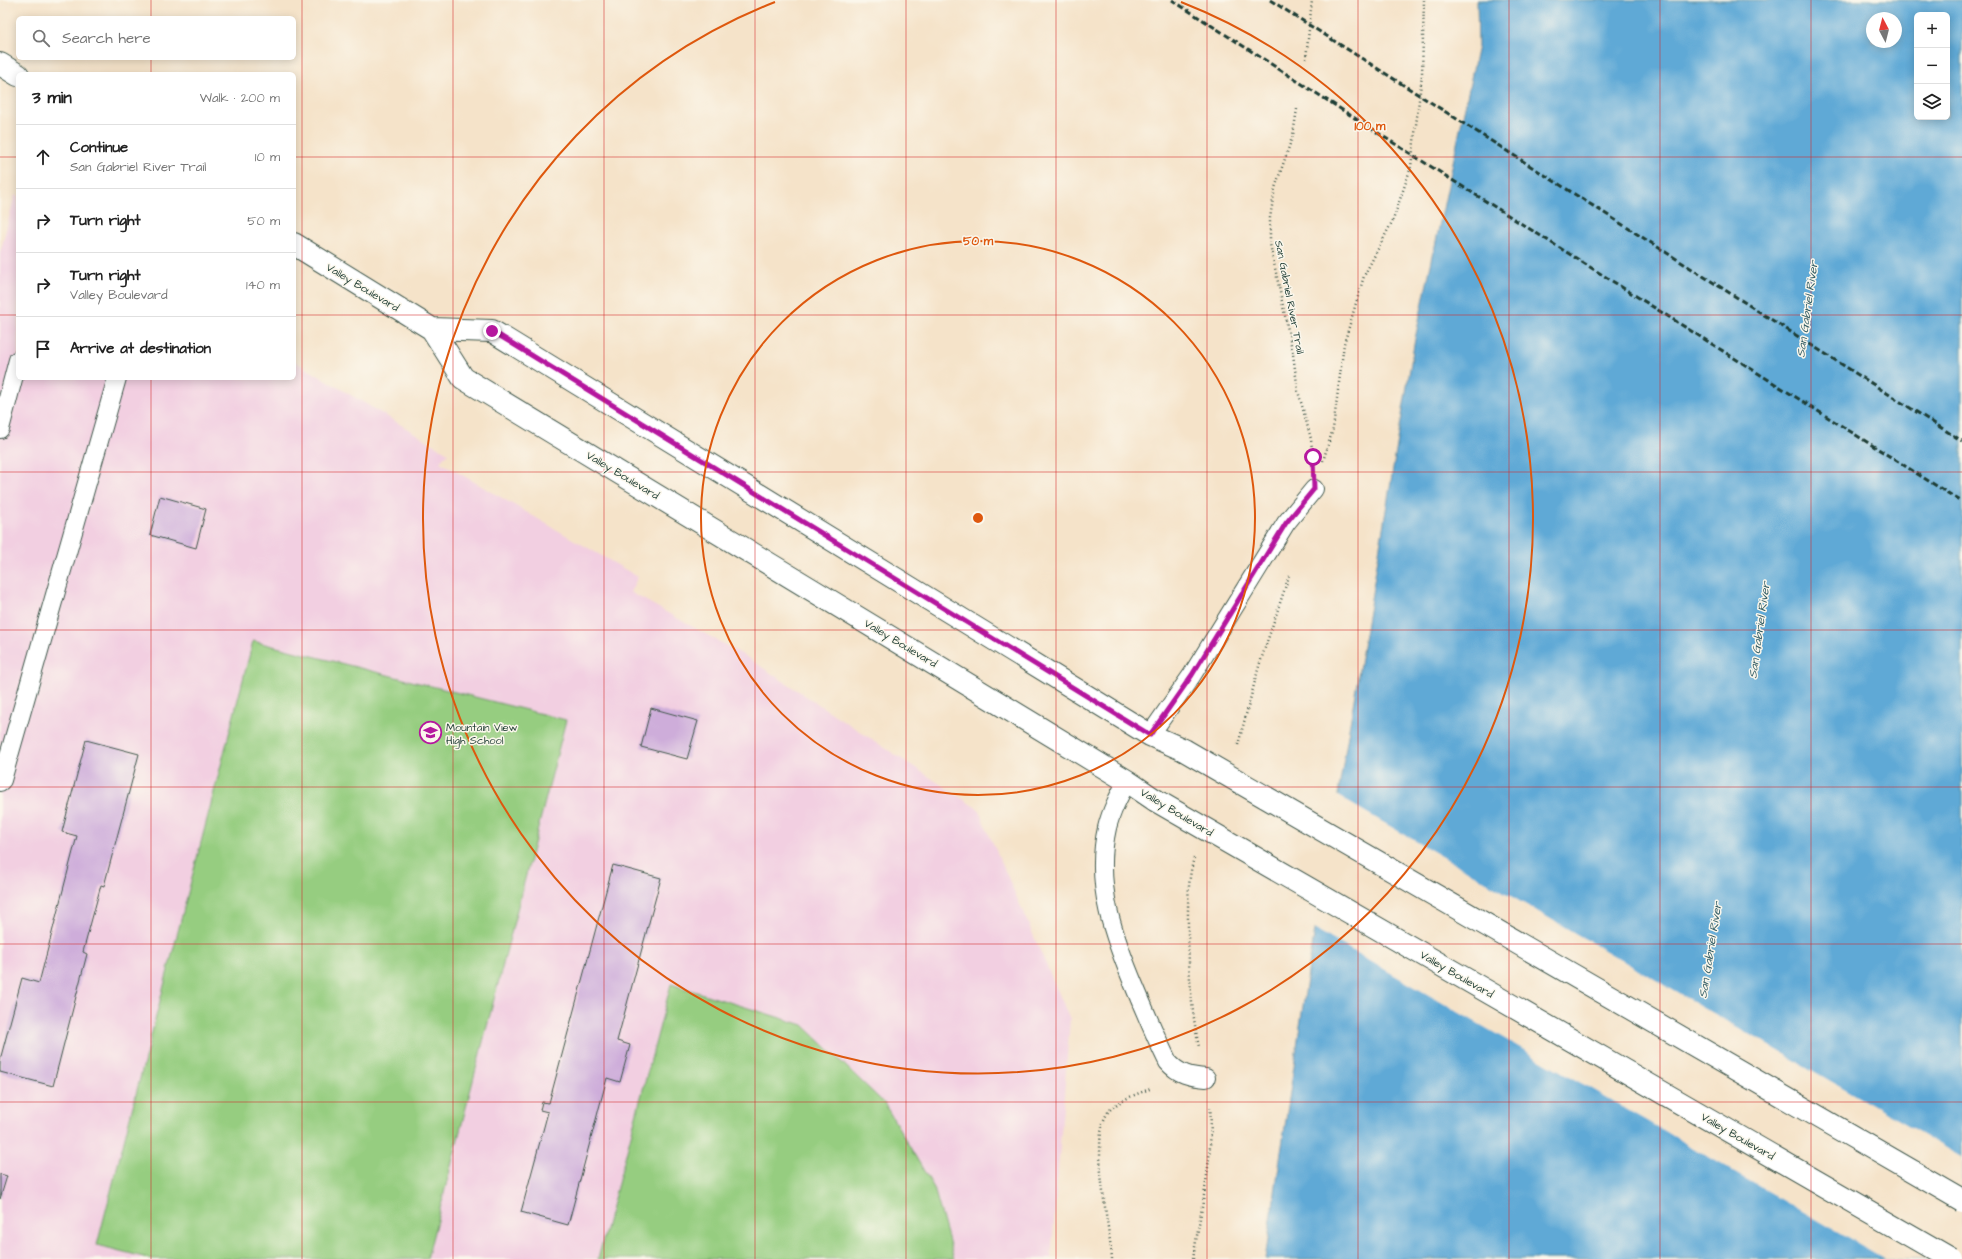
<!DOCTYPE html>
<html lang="en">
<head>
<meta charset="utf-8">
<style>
	body { margin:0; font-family:"Architects Daughter",sans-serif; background:#f2f2f2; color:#222 }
	.controls { position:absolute; right:12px; top:12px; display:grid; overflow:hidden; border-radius:6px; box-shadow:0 2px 10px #0003 }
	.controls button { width:36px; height:36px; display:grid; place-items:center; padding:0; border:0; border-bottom:1px solid #e0e0e0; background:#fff; color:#222; font:20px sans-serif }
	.compass { position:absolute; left:1866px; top:12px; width:36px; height:36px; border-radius:50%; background:#fff; box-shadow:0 2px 10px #0003; rotate:353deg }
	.stop { position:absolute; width:12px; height:12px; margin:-9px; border:3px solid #b5179e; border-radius:50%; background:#fff }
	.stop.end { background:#b5179e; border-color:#fff; box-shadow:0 1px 4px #0008 }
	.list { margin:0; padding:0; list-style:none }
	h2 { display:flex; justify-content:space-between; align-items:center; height:52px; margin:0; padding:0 16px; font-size:17px }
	h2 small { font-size:13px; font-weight:400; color:#767676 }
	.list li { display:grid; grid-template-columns:26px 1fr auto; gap:12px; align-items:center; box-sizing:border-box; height:64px; padding:0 16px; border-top:1px solid #e0e0e0 }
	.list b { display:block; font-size:15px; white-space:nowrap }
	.list p { margin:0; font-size:13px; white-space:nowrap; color:#767676 }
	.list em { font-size:13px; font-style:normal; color:#767676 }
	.icon { flex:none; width:22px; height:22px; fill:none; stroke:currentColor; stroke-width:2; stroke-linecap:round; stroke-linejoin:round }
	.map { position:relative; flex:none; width:1962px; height:1259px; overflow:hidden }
	.search { position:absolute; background:#fff; box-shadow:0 2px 10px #0003; left:16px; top:16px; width:280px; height:44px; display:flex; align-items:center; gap:10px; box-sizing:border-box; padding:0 14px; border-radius:6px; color:#767676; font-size:15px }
	.panel { position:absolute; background:#fff; box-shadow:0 2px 10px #0003; left:16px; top:72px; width:280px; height:308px; border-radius:6px }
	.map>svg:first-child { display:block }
</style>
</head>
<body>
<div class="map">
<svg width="1962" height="1259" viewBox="0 0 1962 1259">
	<rect width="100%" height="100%" fill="#fbf7ec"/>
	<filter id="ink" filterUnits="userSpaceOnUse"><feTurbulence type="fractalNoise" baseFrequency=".025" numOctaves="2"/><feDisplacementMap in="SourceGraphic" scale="8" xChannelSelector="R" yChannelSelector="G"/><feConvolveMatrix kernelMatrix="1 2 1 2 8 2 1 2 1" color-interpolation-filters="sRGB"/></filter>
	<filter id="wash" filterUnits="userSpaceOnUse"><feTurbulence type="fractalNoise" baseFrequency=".012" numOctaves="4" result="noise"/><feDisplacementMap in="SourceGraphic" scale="16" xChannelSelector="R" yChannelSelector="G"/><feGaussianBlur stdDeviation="0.9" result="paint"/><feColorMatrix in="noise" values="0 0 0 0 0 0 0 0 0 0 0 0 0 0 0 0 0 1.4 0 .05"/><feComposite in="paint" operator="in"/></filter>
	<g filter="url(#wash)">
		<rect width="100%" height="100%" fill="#f5e3c9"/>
		<path fill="#f2cfe1" d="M 15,195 L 18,197 L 18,378 L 294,378 L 294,361 L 448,453 L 440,462 L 638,577 L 630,592 L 745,656 L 978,809 L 1070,1019 L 1051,1259 L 0,1259 L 0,253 Z"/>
		<path fill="#96cd80" stroke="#5a855a" d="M 253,641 L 566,720 L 427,1259 L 151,1259 L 97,1245 Z
			M 671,984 L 803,1025 L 884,1103 L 934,1188 L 954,1259 L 598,1259 Z"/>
		<path fill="#5ea9d6" stroke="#3e7385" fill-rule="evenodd" d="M 1477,0 L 1962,0 L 1962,1259 L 1265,1259 L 1309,966 L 1415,339 L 1478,46 ZM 1917,15 L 1947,15 L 1947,117 L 1917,117 ZM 1872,18 L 1896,18 L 1896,42 L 1872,42 Z"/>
		<path fill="#f5e3c9" d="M 1336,795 L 1962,1157 L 1962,1259 L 1885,1259 L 1313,928 Z"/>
		<g id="blocks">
			<path fill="#ceadda" d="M 160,496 L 206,509 L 196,548 L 150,535 Z
				M 651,708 L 698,721 L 687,759 L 641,747 Z
				M 86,740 L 139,754 L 104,886 L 101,885 L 83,952 L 87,954 L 53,1086 L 0,1072 L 0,1060 L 22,978 L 39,983 L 77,836 L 62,832 Z
				M 613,865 L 661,878 L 617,1041 L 630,1045 L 620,1082 L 607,1078 L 568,1225 L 521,1212 L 548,1112 L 540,1110 L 542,1102 L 549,1103 Z
				M 0,1174 L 7,1176 L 0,1199 Z"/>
		</g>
	</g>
	<g filter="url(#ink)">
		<use href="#blocks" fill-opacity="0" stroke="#3f564a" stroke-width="1"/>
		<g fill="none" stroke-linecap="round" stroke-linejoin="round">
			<defs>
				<path id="service" d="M 0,429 L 18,360
					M 1150,735 L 1192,675 L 1286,523 L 1314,489
					M 1127,781 C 1119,796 1111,811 1107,828 C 1094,885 1114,938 1136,990 C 1146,1014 1156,1038 1168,1062 C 1178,1074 1191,1077 1206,1078
					M 0,782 L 2,780 L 117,378"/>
				<path id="primary" d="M 0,64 L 18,75
					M 294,244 L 432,329 L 463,378 L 1127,781 L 1155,800
					M 432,329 L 492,331 L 1150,735 L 1184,750"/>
			</defs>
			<use href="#service" stroke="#3f564a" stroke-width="20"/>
			<use href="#primary" stroke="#3f564a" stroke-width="24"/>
			<path stroke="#3f564a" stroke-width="2.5" stroke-dasharray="1 3" stroke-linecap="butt" d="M 1306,59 L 1312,0
				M 1297,109 L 1293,135 L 1275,188 L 1270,218 L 1270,244 L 1293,354 L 1298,391 L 1311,439 L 1313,461
				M 1323,461 L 1333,429 L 1344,344 L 1364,276 L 1393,220 L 1411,167 L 1422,75 L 1424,0
				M 1238,745 L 1259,666 L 1289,576
				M 1194,858 C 1187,882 1188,909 1188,934 C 1189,972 1191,1010 1199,1047
				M 1112,1259 C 1110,1227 1088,1135 1109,1111 C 1120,1099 1138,1094 1152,1088
				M 1193,1259 C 1201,1209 1214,1156 1210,1105"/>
			<use href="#service" stroke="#fff" stroke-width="18"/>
			<use href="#primary" stroke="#fff" stroke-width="22"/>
			<path stroke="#1f3d34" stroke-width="3" stroke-dasharray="6 3" stroke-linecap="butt" d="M 1172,0 L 1381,135 L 1962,502
				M 1270,0 L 1962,441"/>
			<defs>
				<path id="primary-bridge" d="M 1184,750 L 1962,1200
					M 1155,800 L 1951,1259"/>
			</defs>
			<use href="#primary-bridge" stroke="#3f564a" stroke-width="24" stroke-linecap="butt"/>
			<use href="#primary-bridge" stroke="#fff" stroke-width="22"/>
		</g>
	</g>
	<g fill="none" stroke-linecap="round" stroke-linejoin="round" filter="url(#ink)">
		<path stroke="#b5179e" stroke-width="5" d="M 492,331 L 1150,735 L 1192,675 L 1286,523 L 1314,489 L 1313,457"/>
	</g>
	<path fill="none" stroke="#d62828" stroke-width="1" stroke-opacity="0.55" d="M 151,0 L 151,18M 302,0 L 302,1259M 453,0 L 453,1259M 604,0 L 604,1259M 755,0 L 755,1259M 906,0 L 906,1259M 1056,0 L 1056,1259M 1207,0 L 1207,1259M 1358,0 L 1358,1259M 1509,0 L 1509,1259M 1660,0 L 1660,1259M 1811,0 L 1811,1259M 151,58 L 151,74M 0,157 L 18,157M 294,157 L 1962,157M 0,315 L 18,315M 294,315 L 1962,315M 151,378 L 151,1259M 0,472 L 1962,472M 0,630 L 1962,630M 0,787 L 1962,787M 0,944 L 1962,944M 0,1102 L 1962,1102"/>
	<g fill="none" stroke="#de580e" stroke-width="2">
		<circle cx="978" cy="518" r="277"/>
		<path d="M1181 2A555 555 0 1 1 775 2"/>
	</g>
	<defs>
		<symbol id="school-ring" viewBox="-11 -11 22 22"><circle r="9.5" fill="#fbf7ec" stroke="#b5179e" stroke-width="1.5"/><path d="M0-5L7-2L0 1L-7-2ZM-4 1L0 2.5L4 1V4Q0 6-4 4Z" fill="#b5179e"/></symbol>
	</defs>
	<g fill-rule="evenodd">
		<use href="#school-ring" x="418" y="720" width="25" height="25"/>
	</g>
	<g text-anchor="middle" stroke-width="3" stroke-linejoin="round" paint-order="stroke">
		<g font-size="11" fill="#1f3d34" stroke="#fbf7ec">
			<text transform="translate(363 287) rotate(31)" y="4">Valley Boulevard</text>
			<text transform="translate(1290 297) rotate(79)" y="4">San Gabriel River Trail</text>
			<text transform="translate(623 475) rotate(31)" y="4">Valley Boulevard</text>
			<text transform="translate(901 643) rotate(31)" y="4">Valley Boulevard</text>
			<text transform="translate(1177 812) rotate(31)" y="4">Valley Boulevard</text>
			<text transform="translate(1457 974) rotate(30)" y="4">Valley Boulevard</text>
			<text transform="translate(1738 1136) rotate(30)" y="4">Valley Boulevard</text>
		</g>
		<g font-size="11" fill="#1f3d34" stroke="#fbf7ec" text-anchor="start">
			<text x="446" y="731">Mountain View<tspan x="446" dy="13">High School</tspan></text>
		</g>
		<g font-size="12" font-style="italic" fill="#325d65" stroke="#fbf7ec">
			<text transform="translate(1807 309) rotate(-82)" y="4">San Gabriel River</text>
			<text transform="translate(1759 630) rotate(-82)" y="4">San Gabriel River</text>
			<text transform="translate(1710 950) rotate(-81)" y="4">San Gabriel River</text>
		</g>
	</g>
	<circle cx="978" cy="518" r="6" fill="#de580e" stroke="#fbf7ec" stroke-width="2"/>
	<g font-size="12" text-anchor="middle" font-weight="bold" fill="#de580e" stroke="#fbf7ec" stroke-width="3" stroke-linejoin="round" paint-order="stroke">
		<text x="1370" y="130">100 m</text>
		<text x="978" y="245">50 m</text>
	</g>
</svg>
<div class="controls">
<button>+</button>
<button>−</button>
<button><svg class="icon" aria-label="layers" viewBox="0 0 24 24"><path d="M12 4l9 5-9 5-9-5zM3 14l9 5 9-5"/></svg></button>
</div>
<svg class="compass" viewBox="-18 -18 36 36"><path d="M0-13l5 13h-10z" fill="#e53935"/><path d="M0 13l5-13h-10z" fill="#767676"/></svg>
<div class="stop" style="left:1313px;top:457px"></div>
<div class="stop end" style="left:492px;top:331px"></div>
<div class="search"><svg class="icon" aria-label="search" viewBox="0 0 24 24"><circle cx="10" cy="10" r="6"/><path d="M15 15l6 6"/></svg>Search here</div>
<section class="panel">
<h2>3 min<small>Walk · 200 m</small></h2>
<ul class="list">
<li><svg class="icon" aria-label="ahead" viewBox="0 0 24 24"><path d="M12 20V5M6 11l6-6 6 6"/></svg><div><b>Continue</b><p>San Gabriel River Trail</p></div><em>10 m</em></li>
<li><svg class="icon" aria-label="right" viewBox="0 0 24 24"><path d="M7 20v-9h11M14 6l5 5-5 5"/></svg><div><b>Turn right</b></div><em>50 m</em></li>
<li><svg class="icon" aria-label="right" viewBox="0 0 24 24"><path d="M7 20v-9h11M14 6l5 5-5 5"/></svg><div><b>Turn right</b><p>Valley Boulevard</p></div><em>140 m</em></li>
<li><svg class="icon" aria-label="arrive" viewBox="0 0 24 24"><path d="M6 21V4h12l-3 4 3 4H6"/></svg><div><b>Arrive at destination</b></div></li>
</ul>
</section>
</div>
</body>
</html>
